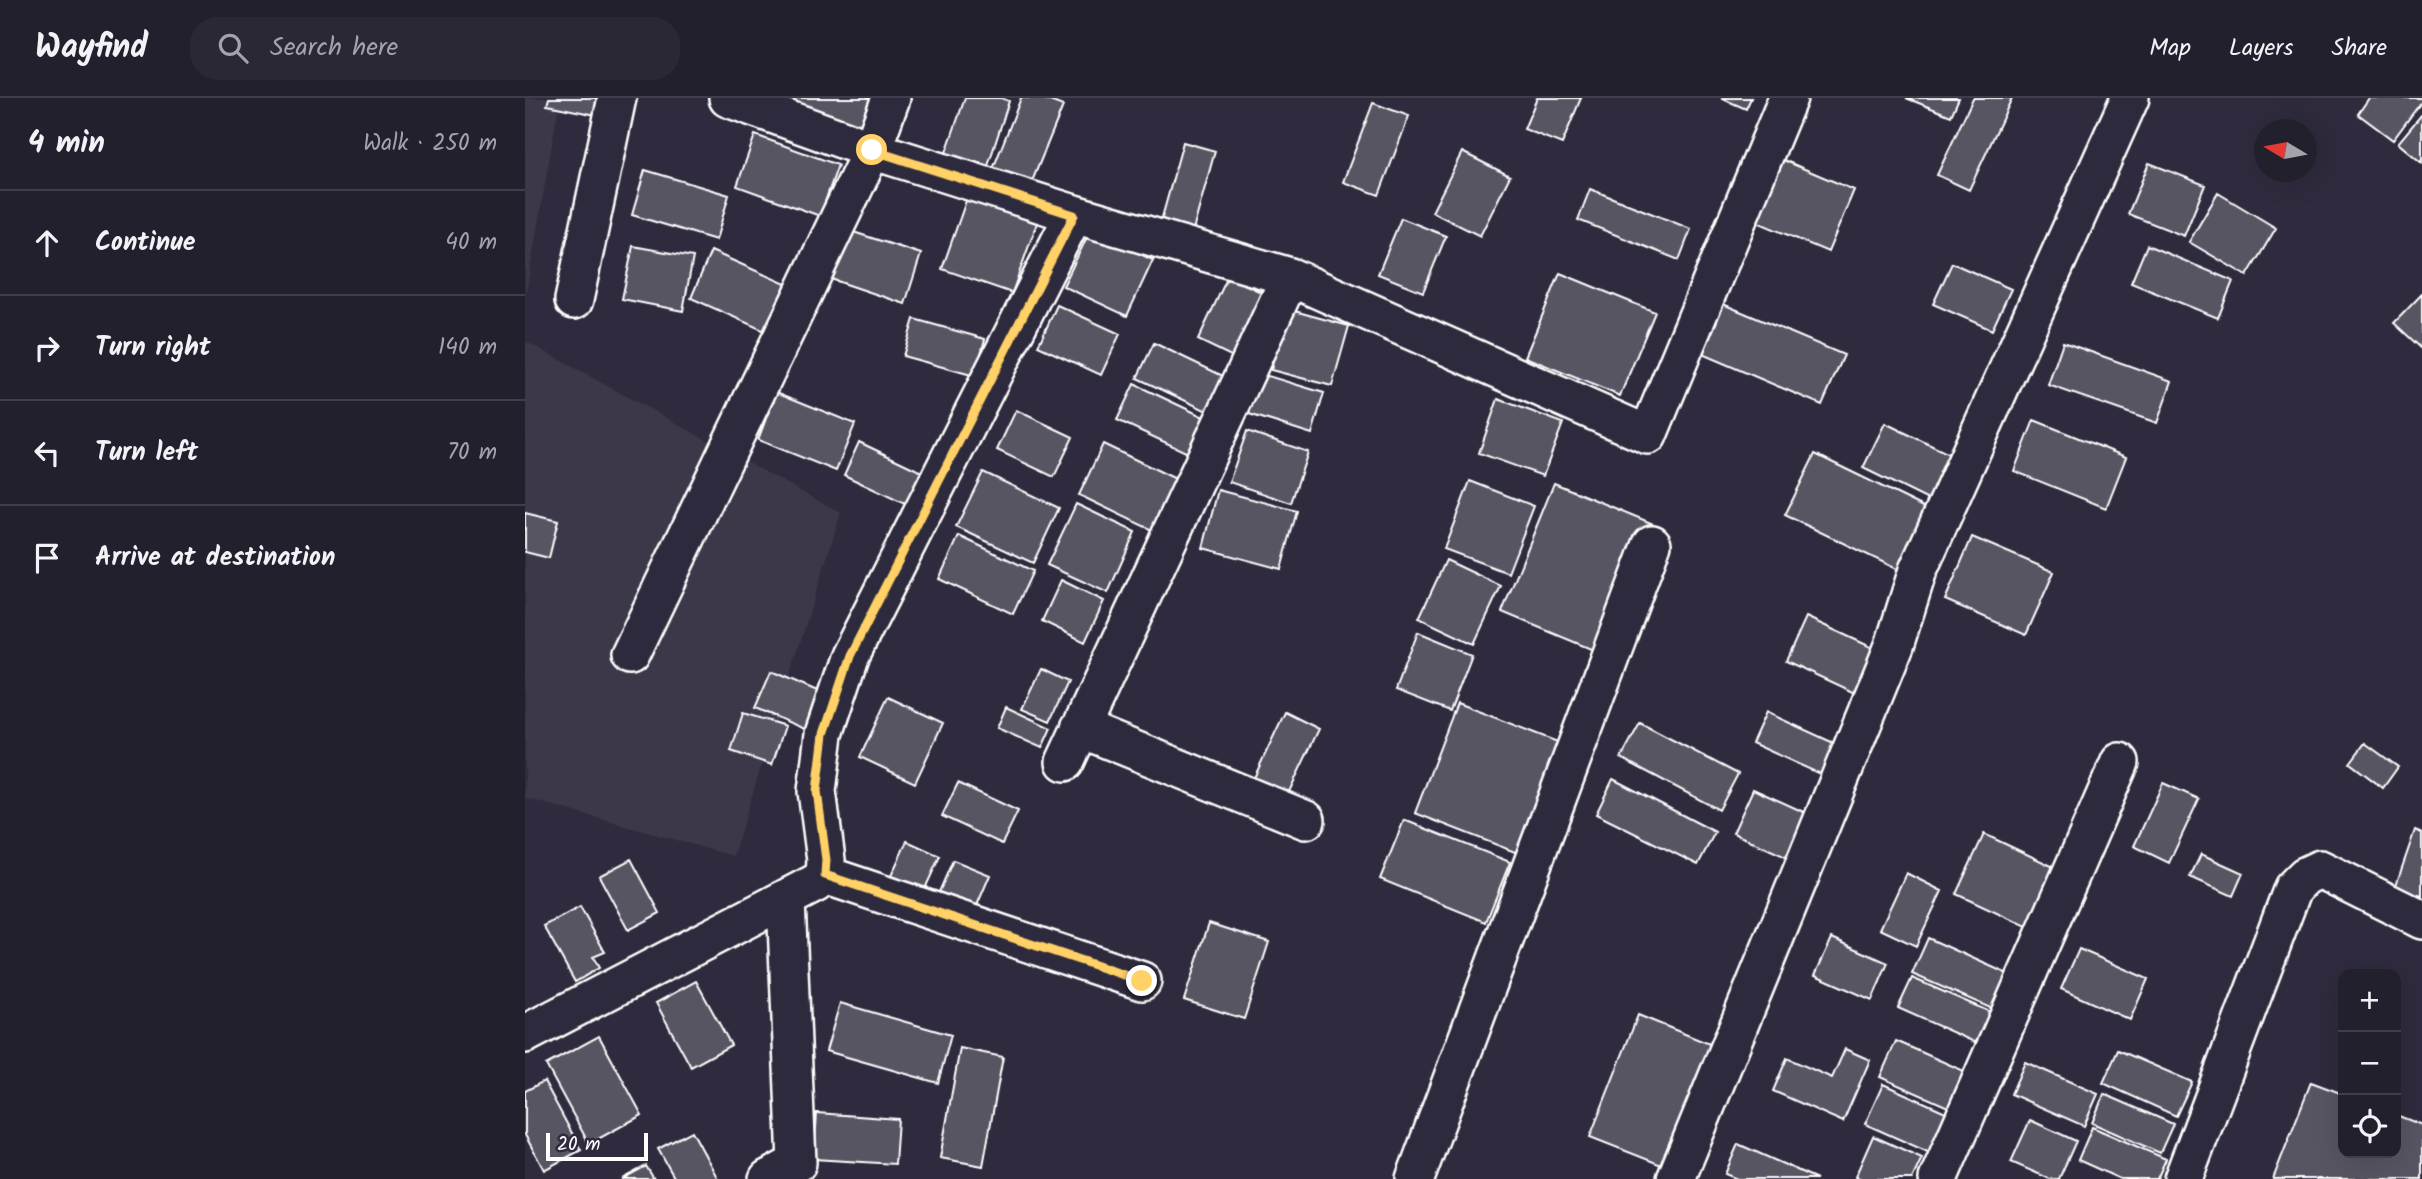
<!DOCTYPE html>
<html lang="en">
<head>
<meta charset="utf-8">
<style>
	body { margin:0; font-family:Kalam,sans-serif; background:#2b2836; color:#f1f3f6 }
	.controls { position:absolute; right:21px; bottom:21px; display:grid; overflow:hidden; border-radius:14px; box-shadow:0 7px 28px #0002 }
	.controls button { width:63px; height:63px; display:grid; place-items:center; padding:0; border:0; border-bottom:2px solid #403e4a; background:#23202e; color:#f1f3f6; font:35px sans-serif }
	.compass { position:absolute; left:1729px; top:21px; width:63px; height:63px; border-radius:50%; background:#23202e; box-shadow:0 7px 28px #0002; rotate:280deg }
	.scale { position:absolute; left:21px; bottom:18px; width:102px; box-sizing:border-box; padding-left:7px; border:4px solid #fff; border-top:0; font-size:19px; line-height:24px; white-space:nowrap; color:#fff; -webkit-text-stroke:5px #2f2a3d; paint-order:stroke }
	.stop { position:absolute; width:21px; height:21px; margin:-16px; border:5px solid #ffd166; border-radius:50%; background:#fff }
	.stop.end { background:#ffd166; border-color:#fff; box-shadow:0 2px 7px #0008 }
	.list { margin:0; padding:0; list-style:none }
	h2 { display:flex; justify-content:space-between; align-items:center; height:91px; margin:0; padding:0 28px; font-size:30px }
	h2 small { font-size:23px; font-weight:400; color:#a3a3aa }
	.list li { display:grid; grid-template-columns:46px 1fr auto; gap:21px; align-items:center; box-sizing:border-box; height:105px; padding:0 28px; border-top:2px solid #403e4a }
	.list b { display:block; font-size:26px; white-space:nowrap }
	.list em { font-size:23px; font-style:normal; color:#a3a3aa }
	.icon { flex:none; width:38px; height:38px; fill:none; stroke:currentColor; stroke-width:2; stroke-linecap:round; stroke-linejoin:round }
	.map { position:relative; flex:none; width:1897px; height:1081px; overflow:hidden }
	header { display:flex; align-items:center; gap:42px; box-sizing:border-box; height:98px; padding:0 35px; background:#23202e; border-bottom:2px solid #403e4a }
	header strong { font-size:33px }
	nav { display:flex; gap:38px; margin-inline-start:auto; font-size:24px }
	.search { width:490px; height:63px; background:#2b2836; display:flex; align-items:center; gap:18px; box-sizing:border-box; padding:0 24px; border-radius:28px; color:#a3a3aa; font-size:26px }
	main { display:flex }
	aside { flex:1; background:#23202e }
	.map>svg:first-child { display:block }
</style>
</head>
<body>
<header>
<strong>Wayfind</strong>
<div class="search"><svg class="icon" aria-label="search" viewBox="0 0 24 24"><circle cx="10" cy="10" r="6"/><path d="M15 15l6 6"/></svg>Search here</div>
<nav><a>Map</a><a>Layers</a><a>Share</a></nav>
</header>
<main>
<aside>
<h2>4 min<small>Walk · 250 m</small></h2>
<ul class="list">
<li><svg class="icon" aria-label="ahead" viewBox="0 0 24 24"><path d="M12 20V5M6 11l6-6 6 6"/></svg><div><b>Continue</b></div><em>40 m</em></li>
<li><svg class="icon" aria-label="right" viewBox="0 0 24 24"><path d="M7 20v-9h11M14 6l5 5-5 5"/></svg><div><b>Turn right</b></div><em>140 m</em></li>
<li><svg class="icon" aria-label="left" viewBox="0 0 24 24"><path d="M17 20v-9H6M10 6l-5 5 5 5"/></svg><div><b>Turn left</b></div><em>70 m</em></li>
<li><svg class="icon" aria-label="arrive" viewBox="0 0 24 24"><path d="M6 21V4h12l-3 4 3 4H6"/></svg><div><b>Arrive at destination</b></div></li>
</ul>
</aside>
<div class="map">
<svg width="1897" height="1081" viewBox="0 0 1897 1081">
	<rect width="100%" height="100%" fill="#2f2a3d"/>
	<filter id="ink" filterUnits="userSpaceOnUse"><feTurbulence type="fractalNoise" baseFrequency=".0143" numOctaves="2"/><feDisplacementMap in="SourceGraphic" scale="14" xChannelSelector="R" yChannelSelector="G"/><feConvolveMatrix kernelMatrix="1 2 1 2 8 2 1 2 1" color-interpolation-filters="sRGB"/></filter>
	<g filter="url(#ink)">
		<path fill="#3c3749" d="M 0,0 L 35,0 L 0,201 Z
			M 0,243 L 316,415 L 208,758 L 0,700 Z"/>
		<path fill="#595564" stroke="#fff" stroke-width="2" d="M 24,0 L 79,0 L 76,18 L 22,7 Z
			M 249,0 L 351,0 L 339,36 Z
			M 440,0 L 476,0 L 484,3 L 460,77 L 418,63 Z
			M 496,0 L 517,0 L 538,8 L 506,86 L 468,71 Z
			M 1012,0 L 1056,0 L 1037,46 L 999,31 Z
			M 1196,0 L 1226,0 L 1221,11 Z
			M 1381,0 L 1434,0 L 1426,18 Z
			M 1448,0 L 1487,0 L 1444,92 L 1412,77 Z
			M 1844,0 L 1897,0 L 1897,3 L 1868,42 L 1833,16 Z
			M 848,5 L 884,18 L 854,97 L 818,84 Z
			M 1897,16 L 1897,65 L 1873,45 Z
			M 230,37 L 313,67 L 295,118 L 212,88 Z
			M 658,44 L 690,53 L 665,143 L 633,134 Z
			M 937,54 L 985,78 L 955,138 L 907,114 Z
			M 1256,61 L 1329,92 L 1303,154 L 1230,123 Z
			M 1624,65 L 1680,87 L 1659,138 L 1603,116 Z
			M 120,72 L 204,97 L 191,142 L 107,117 Z
			M 1065,91 L 1166,131 L 1154,162 L 1053,122 Z
			M 1693,95 L 1751,130 L 1722,178 L 1664,144 Z
			M 442,100 L 512,125 L 487,195 L 417,171 Z
			M 876,120 L 921,138 L 898,194 L 853,176 Z
			M 316,130 L 396,156 L 380,206 L 300,179 Z
			M 565,133 L 628,162 L 602,218 L 538,188 Z
			M 1622,147 L 1708,183 L 1693,220 L 1606,185 Z
			M 108,148 L 168,159 L 158,213 L 97,201 Z
			M 186,153 L 263,187 L 242,234 L 166,200 Z
			M 1427,165 L 1486,191 L 1467,232 L 1408,206 Z
			M 1035,175 L 1130,214 L 1095,298 L 1000,259 Z
			M 703,178 L 738,195 L 708,259 L 673,242 Z
			M 1897,196 L 1897,251 L 1869,225 Z
			M 1198,206 L 1319,257 L 1297,307 L 1177,256 Z
			M 532,207 L 595,236 L 576,277 L 513,248 Z
			M 762,211 L 824,228 L 807,288 L 746,272 Z
			M 389,221 L 460,241 L 450,278 L 378,258 Z
			M 1538,244 L 1647,283 L 1632,325 L 1523,287 Z
			M 629,245 L 698,278 L 682,313 L 612,280 Z
			M 736,276 L 799,295 L 787,336 L 724,316 Z
			M 609,286 L 681,320 L 665,356 L 592,322 Z
			M 251,294 L 330,326 L 311,373 L 233,342 Z
			M 973,301 L 1038,325 L 1018,378 L 954,355 Z
			M 491,312 L 548,339 L 529,379 L 472,352 Z
			M 1509,322 L 1601,359 L 1581,410 L 1489,373 Z
			M 1360,325 L 1428,358 L 1405,403 L 1338,370 Z
			M 722,333 L 783,354 L 766,405 L 704,384 Z
			M 334,344 L 401,376 L 386,409 L 319,377 Z
			M 578,346 L 657,384 L 633,435 L 554,397 Z
			M 1290,356 L 1411,415 L 1382,476 L 1260,417 Z
			M 458,374 L 534,410 L 508,465 L 431,429 Z
			M 945,383 L 1009,408 L 983,475 L 919,451 Z
			M 1029,385 L 1131,427 L 1078,556 L 977,514 Z
			M 693,392 L 772,413 L 756,471 L 678,450 Z
			M 551,406 L 610,434 L 583,495 L 522,467 Z
			M 0,415 L 33,423 L 24,460 L 0,454 Z
			M 434,438 L 508,473 L 488,516 L 414,481 Z
			M 1447,439 L 1529,474 L 1501,537 L 1420,502 Z
			M 921,462 L 976,488 L 949,546 L 894,520 Z
			M 536,482 L 579,503 L 560,544 L 517,523 Z
			M 1281,519 L 1359,555 L 1338,599 L 1261,563 Z
			M 893,534 L 947,556 L 925,613 L 871,592 Z
			M 516,571 L 543,584 L 525,623 L 497,611 Z
			M 246,573 L 304,598 L 289,635 L 230,610 Z
			M 363,599 L 418,625 L 390,685 L 335,659 Z
			M 932,605 L 1038,646 L 995,756 L 890,715 Z
			M 481,609 L 526,630 L 517,650 L 472,630 Z
			M 760,614 L 794,631 L 762,698 L 728,682 Z
			M 1241,614 L 1311,646 L 1297,677 L 1227,645 Z
			M 218,615 L 260,628 L 247,667 L 206,653 Z
			M 1115,625 L 1213,676 L 1194,712 L 1096,660 Z
			M 1840,645 L 1873,669 L 1858,690 L 1825,665 Z
			M 1088,681 L 1190,734 L 1173,767 L 1071,716 Z
			M 433,685 L 493,713 L 477,746 L 417,718 Z
			M 1638,685 L 1674,701 L 1644,765 L 1609,748 Z
			M 1228,691 L 1292,720 L 1272,764 L 1208,735 Z
			M 879,722 L 985,764 L 961,824 L 855,781 Z
			M 1890,732 L 1897,735 L 1897,798 L 1870,790 Z
			M 1459,736 L 1533,771 L 1506,831 L 1431,796 Z
			M 382,743 L 415,758 L 398,795 L 365,780 Z
			M 1676,756 L 1718,775 L 1708,798 L 1665,779 Z
			M 106,761 L 135,815 L 103,832 L 74,778 Z
			M 428,762 L 465,777 L 448,817 L 411,801 Z
			M 1381,775 L 1417,793 L 1391,848 L 1355,831 Z
			M 55,809 L 80,854 L 68,859 L 74,870 L 50,884 L 19,828 Z
			M 684,825 L 744,844 L 719,921 L 659,902 Z
			M 1307,840 L 1363,865 L 1347,902 L 1290,877 Z
			M 1403,840 L 1485,877 L 1470,912 L 1387,876 Z
			M 1554,851 L 1623,881 L 1605,922 L 1536,891 Z
			M 1387,880 L 1470,916 L 1456,947 L 1373,910 Z
			M 171,883 L 206,947 L 166,969 L 131,905 Z
			M 315,905 L 426,937 L 413,985 L 301,953 Z
			M 1113,917 L 1197,951 L 1149,1072 L 1065,1039 Z
			M 74,938 L 117,1017 L 64,1046 L 21,967 Z
			M 1371,943 L 1439,973 L 1423,1009 L 1355,979 Z
			M 435,950 L 478,959 L 458,1068 L 415,1060 Z
			M 1320,951 L 1345,962 L 1318,1024 L 1248,993 L 1262,960 L 1307,980 Z
			M 1593,952 L 1667,984 L 1651,1018 L 1578,985 Z
			M 1500,964 L 1573,996 L 1559,1028 L 1486,996 Z
			M 19,983 L 56,1052 L 19,1072 L 0,1037 L 0,993 Z
			M 1786,984 L 1818,996 L 1818,1055 L 1871,1055 L 1871,1017 L 1897,1027 L 1897,1081 L 1748,1081 Z
			M 1358,986 L 1423,1015 L 1405,1055 L 1340,1026 Z
			M 1579,996 L 1648,1026 L 1635,1055 L 1567,1025 Z
			M 292,1015 L 373,1021 L 370,1066 L 289,1061 Z
			M 1505,1022 L 1551,1043 L 1534,1081 L 1525,1081 L 1486,1064 Z
			M 1567,1029 L 1641,1061 L 1632,1081 L 1595,1081 L 1553,1062 Z
			M 167,1033 L 193,1081 L 150,1081 L 133,1051 Z
			M 1348,1038 L 1397,1060 L 1387,1081 L 1334,1081 L 1330,1079 Z
			M 1213,1046 L 1292,1081 L 1212,1081 L 1200,1076 Z
			M 121,1068 L 129,1081 L 97,1081 Z"/>
		<g fill="none" stroke-linecap="round" stroke-linejoin="round">
			<defs>
				<path id="minor" d="M 203,0 L 347,52 L 549,116 L 765,179 L 1123,337 L 1263,0
					M 49,202 L 92,0
					M 105,557 L 347,52 L 366,0
					M 555,630 L 781,722
					M 540,664 L 765,179
					M 300,777 L 617,883
					M 0,936 L 291,785 L 300,777 L 301,762 L 292,693 L 299,636 L 325,558 L 549,116
					M 243,1081 L 272,1065 L 261,801
					M 890,1081 L 1127,446
					M 1151,1081 L 1369,548 L 1393,472 L 1605,0
					M 1413,1081 L 1595,664
					M 1658,1081 L 1768,790 L 1780,778 L 1795,771 L 1897,822"/>
			</defs>
			<use href="#minor" stroke="#fff" stroke-width="42"/>
			<use href="#minor" stroke="#2f2a3d" stroke-width="37"/>
		</g>
	</g>
	<g fill="none" stroke-linecap="round" stroke-linejoin="round" filter="url(#ink)">
		<path stroke="#ffd166" stroke-width="9" d="M 347,52 L 549,117 L 325,558 L 299,636 L 292,693 L 301,762 L 300,777 L 617,883"/>
	</g>
</svg>
<div class="controls">
<button>+</button>
<button>−</button>
<button><svg class="icon" aria-label="locate" viewBox="0 0 24 24"><circle cx="12" cy="12" r="6"/><path d="M12 2v4M12 18v4M2 12h4M18 12h4"/></svg></button>
</div>
<svg class="compass" viewBox="-18 -18 36 36"><path d="M0-13l5 13h-10z" fill="#e53935"/><path d="M0 13l5-13h-10z" fill="#a3a3aa"/></svg>
<div class="scale">20 m</div>
<div class="stop" style="left:347px;top:52px"></div>
<div class="stop end" style="left:617px;top:883px"></div>
</div>
</main>
</body>
</html>
